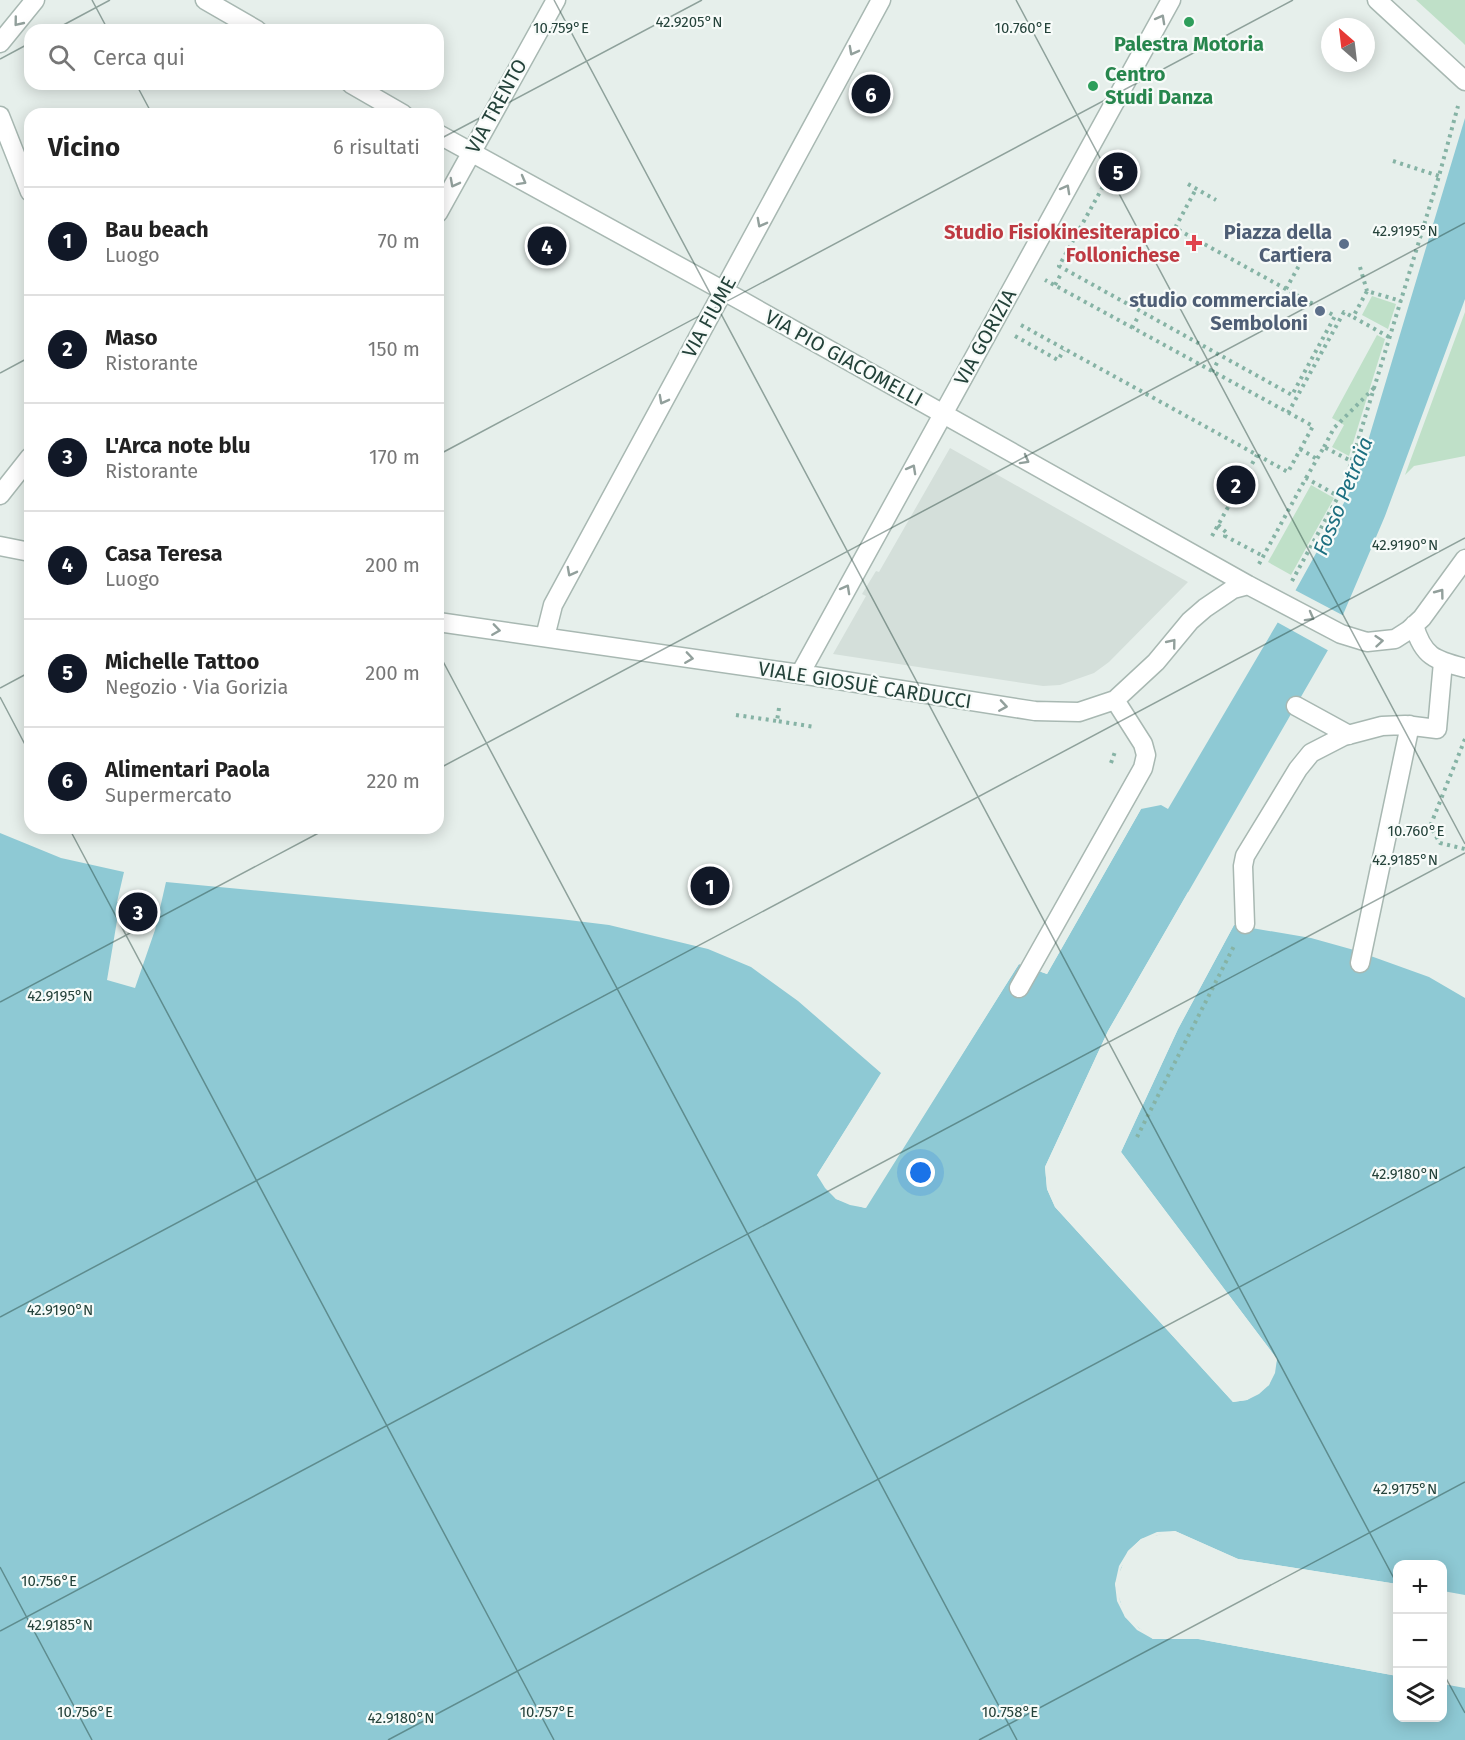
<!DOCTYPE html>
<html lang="it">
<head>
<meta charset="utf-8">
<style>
	body { margin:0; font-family:"Fira Sans",sans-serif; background:#f6f6f6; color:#222 }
	.controls { position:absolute; right:18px; bottom:18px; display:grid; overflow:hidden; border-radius:12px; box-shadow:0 3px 15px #0003 }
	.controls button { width:54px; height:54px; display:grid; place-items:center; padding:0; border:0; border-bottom:2px solid #e0e0e0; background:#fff; color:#222; font:30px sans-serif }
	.compass { position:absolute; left:1321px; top:18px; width:54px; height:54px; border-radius:50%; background:#fff; box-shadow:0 3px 15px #0003; rotate:332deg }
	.you { position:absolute; left:921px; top:1173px; width:21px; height:21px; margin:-15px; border:4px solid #fff; border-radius:50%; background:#1a73e8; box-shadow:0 0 0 9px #1a73e833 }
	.badge { display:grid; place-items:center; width:39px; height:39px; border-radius:50%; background:#111827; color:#fff; font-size:20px; font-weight:700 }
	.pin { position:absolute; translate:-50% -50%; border:3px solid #fff; box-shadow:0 2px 6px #0006 }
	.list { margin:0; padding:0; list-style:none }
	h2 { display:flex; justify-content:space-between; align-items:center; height:78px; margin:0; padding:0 24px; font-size:26px }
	h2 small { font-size:20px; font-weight:400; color:#767676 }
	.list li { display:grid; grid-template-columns:39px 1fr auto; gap:18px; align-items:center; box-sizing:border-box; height:108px; padding:0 24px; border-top:2px solid #e0e0e0 }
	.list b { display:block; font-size:22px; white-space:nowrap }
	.list p { margin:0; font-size:20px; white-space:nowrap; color:#767676 }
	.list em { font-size:20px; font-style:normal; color:#767676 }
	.icon { flex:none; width:33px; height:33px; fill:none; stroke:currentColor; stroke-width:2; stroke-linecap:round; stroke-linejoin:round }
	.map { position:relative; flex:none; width:1465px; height:1740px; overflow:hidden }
	.search { position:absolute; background:#fff; box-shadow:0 3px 15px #0003; left:24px; top:24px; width:420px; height:66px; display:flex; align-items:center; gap:15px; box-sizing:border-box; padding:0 21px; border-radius:18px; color:#767676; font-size:22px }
	.panel { position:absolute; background:#fff; box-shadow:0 3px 15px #0003; left:24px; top:108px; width:420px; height:726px; border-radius:18px }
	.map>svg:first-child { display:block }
</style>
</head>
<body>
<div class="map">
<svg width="1465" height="1740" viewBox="0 0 1465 1740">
	<rect width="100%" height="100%" fill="#e6efeb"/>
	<path fill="#d4dfda" d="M 950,448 L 1141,556 L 1188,582 L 1109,662 L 1094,673 L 1060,685 L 1043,686 L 833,654 L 866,596 L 862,594 L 876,571 L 879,572 Z"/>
	<path fill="#bfe0c8" d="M 1416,0 L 1465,0 L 1465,45 L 1462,42 Z
		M 1372,296 L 1396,304 L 1388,329 L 1362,315 Z
		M 1465,312 L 1465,456 L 1414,466 L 1405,475 Z
		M 1377,335 L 1385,339 L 1349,456 L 1332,447 L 1344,425 L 1332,418 Z
		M 1311,485 L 1334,498 L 1291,575 L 1268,562 Z"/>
	<path fill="#8ec9d4" d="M 1465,118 L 1465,299 L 1385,516 L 1328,650 L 1108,1031 L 1045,1167 L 1047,1189 L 1055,1207 L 1233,1402 L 1247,1400 L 1269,1385 L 1277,1359 L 1121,1152 L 1178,1029 L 1234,925 L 1311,938 L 1354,950 L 1429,977 L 1465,998 L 1465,1595 L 1443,1591 L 1442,1564 L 1398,1564 L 1397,1584 L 1238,1559 L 1175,1531 L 1141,1539 L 1128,1551 L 1115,1584 L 1125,1617 L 1153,1639 L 1198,1639 L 1397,1676 L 1398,1718 L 1442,1718 L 1443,1684 L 1465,1688 L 1465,1740 L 0,1740 L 0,833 L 61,858 L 124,872 L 117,902 L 120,903 L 107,980 L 135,988 L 155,930 L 166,882 L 560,919 L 609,925 L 708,949 L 751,967 L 798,1001 L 881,1073 L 817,1175 L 836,1199 L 865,1208 L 1019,964 L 1047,974 L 1141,809 L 1161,805 L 1168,809 L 1278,622 L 1356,481 Z"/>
	<path fill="#e6efeb" d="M 1293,589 L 1346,617 L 1331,652 L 1275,621 Z
		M 1141,809 L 1047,974 L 1019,964 L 866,1208 L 850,1205 L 836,1199 L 825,1188 L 817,1175 L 883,1071 L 883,1075 L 821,1175 L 827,1186 L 838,1196 L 851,1202 L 864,1204 L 1017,962 L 1020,961 L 1045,971 L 1137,810 Z
		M 1188,892 L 1190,893 L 1110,1032 L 1048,1167 L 1050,1188 L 1058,1205 L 1234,1399 L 1246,1397 L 1257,1392 L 1266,1383 L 1272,1372 L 1274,1360 L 1118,1153 L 1175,1028 L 1232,923 L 1234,925 L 1178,1029 L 1121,1152 L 1277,1359 L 1275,1373 L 1269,1385 L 1259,1394 L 1247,1400 L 1233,1402 L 1055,1207 L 1047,1189 L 1045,1167 L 1108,1031 Z
		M 1175,1531 L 1238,1559 L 1397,1584 L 1398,1587 L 1237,1562 L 1175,1534 L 1158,1535 L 1143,1541 L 1130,1553 L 1121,1568 L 1118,1584 L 1120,1601 L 1127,1616 L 1139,1628 L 1154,1636 L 1199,1636 L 1398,1673 L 1397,1676 L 1199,1639 L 1153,1639 L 1137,1630 L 1125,1617 L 1117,1601 L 1115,1584 L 1119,1566 L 1128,1551 L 1141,1539 L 1157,1532 Z"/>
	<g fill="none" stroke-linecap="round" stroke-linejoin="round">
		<defs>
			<path id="minor" d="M 205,0 L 257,30
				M 1377,0 L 1465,81
				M 0,43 L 35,0
				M 351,84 L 403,114
				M 0,116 L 30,192
				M 438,134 L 742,301 L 1248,585 L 1341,634 L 1367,642 L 1395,639 L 1409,630 L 1422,618 L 1465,559
				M 438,213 L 556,0
				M 0,495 L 30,457
				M 0,546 L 30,552
				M 438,622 L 800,674 L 1035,711 L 1079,712 L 1115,700 L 1156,662 L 1190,621 L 1205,608 L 1233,589 L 1248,585
				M 1414,625 C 1423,657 1435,660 1465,668
				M 545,637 L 553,605 C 661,403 772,202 881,0
				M 800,674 L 1171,0
				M 1296,706 L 1349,735
				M 1245,924 L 1243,866 L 1245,856 L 1298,769 L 1311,753 L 1344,736 L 1382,726 L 1405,725 L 1437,729 L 1443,662
				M 1360,963 L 1410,725
				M 1019,988 L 1143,768 L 1146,755 L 1143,744 L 1115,700"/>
		</defs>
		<use href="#minor" stroke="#a8b8b2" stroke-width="21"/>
		<path stroke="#86b3a5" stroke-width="4" stroke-dasharray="3 4.5" stroke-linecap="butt" d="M 1121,154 L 1059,266 L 1292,395 L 1335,316 L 1175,228 L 1196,189
			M 1393,161 L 1439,176
			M 1188,184 L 1216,200
			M 1360,267 L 1367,291
			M 1055,285 L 1061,274
			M 1286,289 L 1306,253
			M 1021,325 L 1288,472 L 1313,426 L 1045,280
			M 1132,328 L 1138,317
			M 1015,336 L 1058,360 L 1064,350
			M 1389,337 L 1353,317 L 1367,291 L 1401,301
			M 1212,372 L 1218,361
			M 1288,413 L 1344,312 L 1353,317
			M 1324,447 L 1334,428 L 1374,388
			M 1300,449 L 1317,459
			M 1306,478 L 1324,447 L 1351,461
			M 1218,525 L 1227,533 L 1225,536 L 1263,556
			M 1212,536 L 1257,455
			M 1259,564 L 1306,478 L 1338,496
			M 1292,581 L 1344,486 L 1439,176 L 1458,106
			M 779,708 L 777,721 L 815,727
			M 736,715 L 777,721
			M 1465,739 L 1431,824 L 1433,831 L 1440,843 L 1465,849
			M 1111,763 L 1116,749
			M 1137,1137 L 1234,946"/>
		<use href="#minor" stroke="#fff" stroke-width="18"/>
	</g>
	<defs><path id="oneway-chevron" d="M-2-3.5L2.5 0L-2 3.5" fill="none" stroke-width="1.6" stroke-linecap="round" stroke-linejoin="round" transform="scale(1.5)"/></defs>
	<g stroke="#92a09c">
		<use href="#oneway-chevron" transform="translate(1161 19) rotate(-61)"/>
		<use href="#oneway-chevron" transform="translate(18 22) rotate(129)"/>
		<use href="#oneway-chevron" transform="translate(853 51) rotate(118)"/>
		<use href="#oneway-chevron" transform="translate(522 181) rotate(29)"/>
		<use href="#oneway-chevron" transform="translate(454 183) rotate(118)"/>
		<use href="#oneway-chevron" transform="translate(1066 189) rotate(-61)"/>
		<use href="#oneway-chevron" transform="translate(761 223) rotate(118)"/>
		<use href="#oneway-chevron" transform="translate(663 400) rotate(118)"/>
		<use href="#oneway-chevron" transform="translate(1025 460) rotate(29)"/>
		<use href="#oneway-chevron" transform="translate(912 469) rotate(-61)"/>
		<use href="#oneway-chevron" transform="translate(571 572) rotate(118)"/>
		<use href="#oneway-chevron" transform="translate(846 589) rotate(-61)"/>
		<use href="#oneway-chevron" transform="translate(1440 593) rotate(-53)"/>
		<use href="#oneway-chevron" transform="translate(1310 617) rotate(29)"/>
		<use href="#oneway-chevron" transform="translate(496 630) rotate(8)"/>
		<use href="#oneway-chevron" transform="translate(1379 641) rotate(-5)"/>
		<use href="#oneway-chevron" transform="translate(1172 643) rotate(-51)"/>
		<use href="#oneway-chevron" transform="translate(689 658) rotate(8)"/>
		<use href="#oneway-chevron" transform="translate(1003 706) rotate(9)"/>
	</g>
	<path fill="none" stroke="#24423a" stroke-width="1.5" stroke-opacity="0.45" d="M 92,0 L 108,30M 554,0 L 1398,1586M 1016,0 L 1465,844M 54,30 L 110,0M 0,59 L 30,43M 136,84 L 152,114M 438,140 L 702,0M 0,373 L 30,357M 438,455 L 1293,0M 438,652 L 1017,1740M 0,688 L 30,672M 0,697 L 30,754M 438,769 L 1465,223M 69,828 L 554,1740M 0,1002 L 328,828M 0,1317 L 1465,538M 0,1567 L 92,1740M 0,1631 L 1465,853M 1442,1671 L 1465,1713M 388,1740 L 1465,1167M 979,1740 L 1465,1482"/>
	<g fill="#2e9e5b" stroke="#f7fbf9" stroke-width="2">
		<circle cx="1189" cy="22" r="6"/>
		<circle cx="1093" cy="86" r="6"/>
	</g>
	<path fill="#e0444e" stroke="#f7fbf9" stroke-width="2" d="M1191 234h6v6h6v6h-6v6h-6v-6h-6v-6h6z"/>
	<g fill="#5c6f8a" stroke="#f7fbf9" stroke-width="2">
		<circle cx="1344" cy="244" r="6"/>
		<circle cx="1320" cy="311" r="6"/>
	</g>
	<g text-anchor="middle" stroke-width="4.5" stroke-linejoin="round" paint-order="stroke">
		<g font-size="20" font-weight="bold" fill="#27864d" stroke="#f7fbf9">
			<text x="1189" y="51">Palestra Motoria</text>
			<text x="1105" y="81" text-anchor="start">Centro<tspan x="1105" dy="23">Studi Danza</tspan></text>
		</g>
		<g font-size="20" fill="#24423a" stroke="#f7fbf9">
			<text transform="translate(496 106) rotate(-61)" y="7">VIA TRENTO</text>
			<text transform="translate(709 317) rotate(-61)" y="7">VIA FIUME</text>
			<text transform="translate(985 337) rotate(-61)" y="7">VIA GORIZIA</text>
			<text transform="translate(844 358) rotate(29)" y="7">VIA PIO GIACOMELLI</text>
			<text transform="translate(865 685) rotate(9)" y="7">VIALE GIOSUÈ CARDUCCI</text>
		</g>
		<g font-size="20" font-weight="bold" fill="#be3a42" stroke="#f7fbf9" text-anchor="end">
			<text x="1180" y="239">Studio Fisiokinesiterapico<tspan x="1180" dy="23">Follonichese</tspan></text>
		</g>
		<g font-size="20" font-weight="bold" fill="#4e5e75" stroke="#f7fbf9" text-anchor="end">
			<text x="1332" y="239">Piazza della<tspan x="1332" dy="23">Cartiera</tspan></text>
			<text x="1308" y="307">studio commerciale<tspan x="1308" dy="23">Semboloni</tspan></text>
		</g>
		<g font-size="21" font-style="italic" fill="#1c6f80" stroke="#f7fbf9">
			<text transform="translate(1343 496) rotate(-68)" y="7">Fosso Petraia</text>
		</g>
	</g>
	<g font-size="15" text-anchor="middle" fill="#24423a" stroke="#f7fbf9" stroke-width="4.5" stroke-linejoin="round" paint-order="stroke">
		<text x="689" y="27">42.9205°N</text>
		<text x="561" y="33">10.759°E</text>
		<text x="1023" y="33">10.760°E</text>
		<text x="1405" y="236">42.9195°N</text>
		<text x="1405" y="550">42.9190°N</text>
		<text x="1416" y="836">10.760°E</text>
		<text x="1405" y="865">42.9185°N</text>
		<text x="60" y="1001">42.9195°N</text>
		<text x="1405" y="1179">42.9180°N</text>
		<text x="60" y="1315">42.9190°N</text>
		<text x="1405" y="1494">42.9175°N</text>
		<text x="49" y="1586">10.756°E</text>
		<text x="60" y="1630">42.9185°N</text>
		<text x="85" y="1717">10.756°E</text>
		<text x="547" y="1717">10.757°E</text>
		<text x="1010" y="1717">10.758°E</text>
		<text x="401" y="1723">42.9180°N</text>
	</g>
</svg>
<div class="controls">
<button>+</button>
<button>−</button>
<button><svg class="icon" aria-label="layers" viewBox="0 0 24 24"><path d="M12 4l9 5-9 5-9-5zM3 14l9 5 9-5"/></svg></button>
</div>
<svg class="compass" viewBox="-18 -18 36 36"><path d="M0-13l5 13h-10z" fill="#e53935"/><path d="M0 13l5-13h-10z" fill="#767676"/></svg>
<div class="you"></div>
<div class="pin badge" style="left:710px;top:886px">1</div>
<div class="pin badge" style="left:1236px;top:485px">2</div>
<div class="pin badge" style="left:138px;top:912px">3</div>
<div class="pin badge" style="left:547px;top:246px">4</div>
<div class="pin badge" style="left:1118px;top:172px">5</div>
<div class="pin badge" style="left:871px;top:94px">6</div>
<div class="search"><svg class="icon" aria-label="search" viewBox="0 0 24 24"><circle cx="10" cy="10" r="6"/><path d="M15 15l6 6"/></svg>Cerca qui</div>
<section class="panel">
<h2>Vicino<small>6 risultati</small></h2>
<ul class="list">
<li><span class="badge">1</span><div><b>Bau beach</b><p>Luogo</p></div><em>70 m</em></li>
<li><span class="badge">2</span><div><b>Maso</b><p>Ristorante</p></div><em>150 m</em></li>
<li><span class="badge">3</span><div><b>L'Arca note blu</b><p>Ristorante</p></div><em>170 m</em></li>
<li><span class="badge">4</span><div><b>Casa Teresa</b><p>Luogo</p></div><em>200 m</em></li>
<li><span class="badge">5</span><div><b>Michelle Tattoo</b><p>Negozio · Via Gorizia</p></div><em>200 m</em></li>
<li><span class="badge">6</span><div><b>Alimentari Paola</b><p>Supermercato</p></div><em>220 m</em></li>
</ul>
</section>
</div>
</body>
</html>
